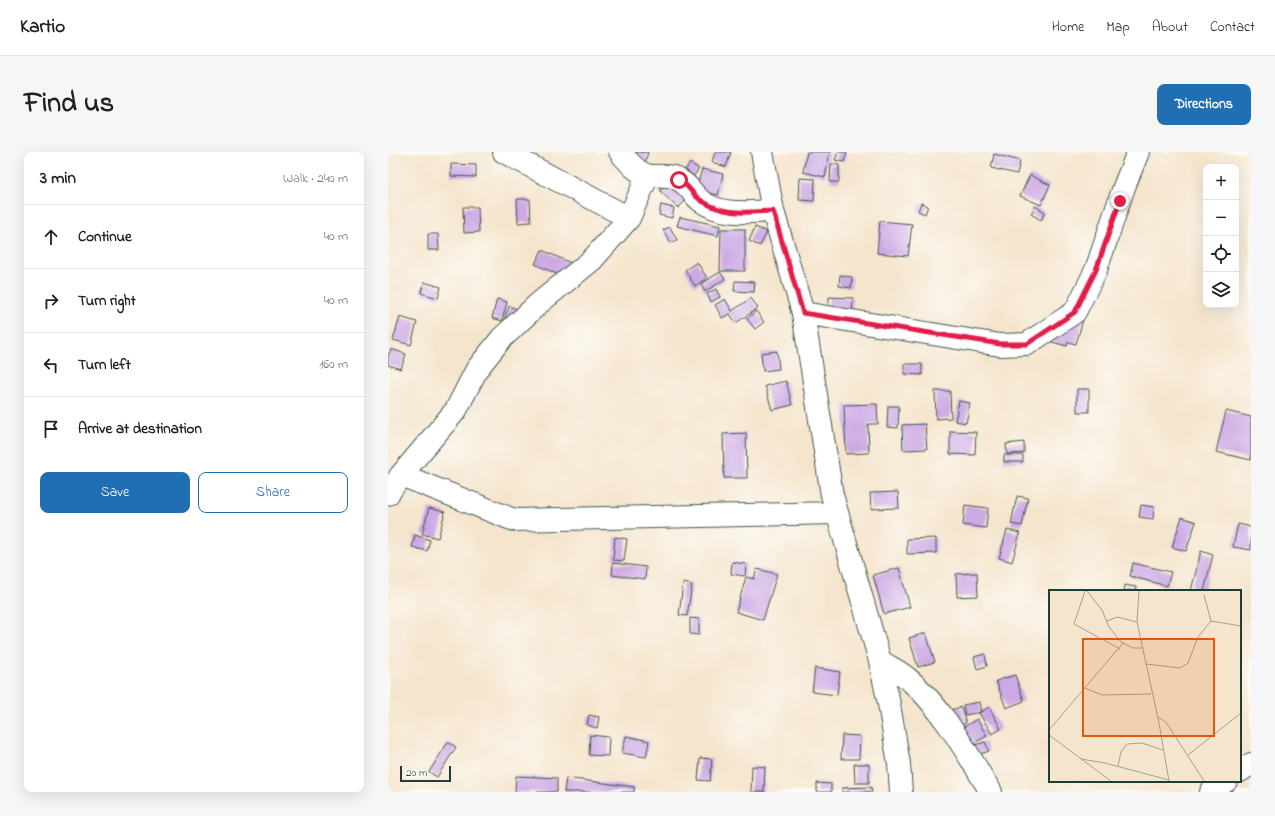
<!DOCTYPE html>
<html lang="en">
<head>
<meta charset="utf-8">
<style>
	body { margin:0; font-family:"Indie Flower",sans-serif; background:#f6f6f6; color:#202124 }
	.controls { position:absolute; right:12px; top:12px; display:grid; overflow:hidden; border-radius:8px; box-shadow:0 4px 16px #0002 }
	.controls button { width:36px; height:36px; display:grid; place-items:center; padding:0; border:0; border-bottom:1px solid #e0e0e0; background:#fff; color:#202124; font:20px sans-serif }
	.scale { position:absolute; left:12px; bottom:10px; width:51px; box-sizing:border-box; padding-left:4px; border:2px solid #1f3d34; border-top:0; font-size:11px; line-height:14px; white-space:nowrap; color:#1f3d34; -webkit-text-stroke:3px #fdfcf7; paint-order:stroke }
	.stop { position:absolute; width:12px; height:12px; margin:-9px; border:3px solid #e11d48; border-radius:50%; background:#fff }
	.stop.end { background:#e11d48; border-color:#fff; box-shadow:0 1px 4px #0008 }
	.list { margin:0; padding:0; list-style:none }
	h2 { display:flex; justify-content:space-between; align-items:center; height:52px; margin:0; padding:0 16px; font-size:17px }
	h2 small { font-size:13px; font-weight:400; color:#757577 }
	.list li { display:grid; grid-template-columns:26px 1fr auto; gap:12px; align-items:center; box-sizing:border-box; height:64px; padding:0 16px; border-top:1px solid #e0e0e0 }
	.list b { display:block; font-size:15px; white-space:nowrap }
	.list em { font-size:13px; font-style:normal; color:#757577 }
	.actions { display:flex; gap:8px; padding:12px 16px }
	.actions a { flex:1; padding:9px 0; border:1px solid #1f6fb2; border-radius:8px; text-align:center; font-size:14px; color:#1f6fb2 }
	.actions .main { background:#1f6fb2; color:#fff }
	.icon { flex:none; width:22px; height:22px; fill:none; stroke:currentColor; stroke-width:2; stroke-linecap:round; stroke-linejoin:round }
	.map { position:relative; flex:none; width:863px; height:640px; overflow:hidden; border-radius:8px }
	header { display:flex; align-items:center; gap:24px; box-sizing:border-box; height:56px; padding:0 20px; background:#fff; border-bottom:1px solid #e0e0e0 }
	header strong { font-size:19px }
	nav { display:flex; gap:22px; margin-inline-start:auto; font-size:14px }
	.intro { display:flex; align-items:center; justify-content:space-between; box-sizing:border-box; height:96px; padding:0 24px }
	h1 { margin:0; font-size:28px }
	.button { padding:10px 18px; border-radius:8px; background:#1f6fb2; color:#fff; font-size:14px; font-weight:700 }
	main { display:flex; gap:24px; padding:0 24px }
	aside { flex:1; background:#fff; border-radius:8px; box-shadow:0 4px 16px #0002 }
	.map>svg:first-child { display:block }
</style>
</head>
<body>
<header>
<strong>Kartio</strong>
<nav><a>Home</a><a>Map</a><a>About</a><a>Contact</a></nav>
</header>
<div class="intro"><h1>Find us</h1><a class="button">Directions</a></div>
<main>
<aside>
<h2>3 min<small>Walk · 240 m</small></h2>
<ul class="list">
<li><svg class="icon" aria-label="ahead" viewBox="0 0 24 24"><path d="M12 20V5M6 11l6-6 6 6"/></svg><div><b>Continue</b></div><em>40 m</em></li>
<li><svg class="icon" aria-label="right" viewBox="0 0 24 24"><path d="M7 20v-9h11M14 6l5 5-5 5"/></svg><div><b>Turn right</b></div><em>40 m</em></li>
<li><svg class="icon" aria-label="left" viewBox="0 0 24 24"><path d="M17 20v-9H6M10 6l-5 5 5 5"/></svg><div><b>Turn left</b></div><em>160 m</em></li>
<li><svg class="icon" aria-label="arrive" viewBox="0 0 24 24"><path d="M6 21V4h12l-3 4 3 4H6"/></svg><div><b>Arrive at destination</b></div></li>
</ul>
<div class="actions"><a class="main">Save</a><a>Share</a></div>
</aside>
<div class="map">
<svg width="863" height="640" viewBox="0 0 863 640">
	<rect width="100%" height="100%" fill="#fdfcf7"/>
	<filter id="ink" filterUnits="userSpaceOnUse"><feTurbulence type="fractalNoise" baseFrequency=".025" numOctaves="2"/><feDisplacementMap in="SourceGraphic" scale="8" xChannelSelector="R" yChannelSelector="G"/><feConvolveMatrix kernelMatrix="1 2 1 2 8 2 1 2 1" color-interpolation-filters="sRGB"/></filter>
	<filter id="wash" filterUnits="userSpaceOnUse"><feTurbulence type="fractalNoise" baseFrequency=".012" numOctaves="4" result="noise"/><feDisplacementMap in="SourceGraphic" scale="16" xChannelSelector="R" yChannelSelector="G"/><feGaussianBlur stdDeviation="0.9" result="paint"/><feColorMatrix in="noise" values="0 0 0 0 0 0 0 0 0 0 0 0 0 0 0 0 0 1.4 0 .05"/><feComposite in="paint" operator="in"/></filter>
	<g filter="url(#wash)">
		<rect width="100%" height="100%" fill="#f5e5cd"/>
		<g id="blocks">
			<path fill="#cca8e5" d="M 245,0 L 260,0 L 254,20 Z
				M 327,0 L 343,0 L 338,15 L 324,10 Z
				M 419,0 L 442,0 L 437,25 L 415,20 Z
				M 450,0 L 459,0 L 456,10 L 447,8 Z
				M 606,2 L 632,9 L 629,22 L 603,16 Z
				M 302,11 L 311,17 L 301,30 L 293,24 Z
				M 63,12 L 88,13 L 88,25 L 63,24 Z
				M 443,12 L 451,13 L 451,30 L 442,30 Z
				M 314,17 L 335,22 L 330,43 L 308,38 Z
				M 642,23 L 662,33 L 653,53 L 632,44 Z
				M 412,26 L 427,27 L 426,49 L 411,48 Z
				M 280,31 L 298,48 L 290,56 L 272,39 Z
				M 129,47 L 142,47 L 143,70 L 130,71 Z
				M 533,51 L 540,54 L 537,62 L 530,59 Z
				M 273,53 L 286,56 L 284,66 L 271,63 Z
				M 647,54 L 657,60 L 653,68 L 643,62 Z
				M 75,55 L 90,55 L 91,80 L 76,81 Z
				M 292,65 L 332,74 L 330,84 L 289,74 Z
				M 492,69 L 524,72 L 520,104 L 489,101 Z
				M 282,75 L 289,88 L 283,91 L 275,78 Z
				M 367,75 L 379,80 L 372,94 L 361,89 Z
				M 333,77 L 357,77 L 357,119 L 332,119 Z
				M 40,82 L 50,82 L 51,98 L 40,98 Z
				M 154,98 L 185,112 L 178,126 L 147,112 Z
				M 309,110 L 319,126 L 307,134 L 297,118 Z
				M 332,120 L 337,127 L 317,140 L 313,132 Z
				M 452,123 L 464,125 L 463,136 L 451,134 Z
				M 347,129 L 367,130 L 366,140 L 346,139 Z
				M 36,130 L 53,135 L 50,146 L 33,141 Z
				M 328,137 L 332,145 L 323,150 L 319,142 Z
				M 441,145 L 465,146 L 464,165 L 440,165 Z
				M 363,146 L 370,156 L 348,171 L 342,162 L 334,166 L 327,153 L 337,147 L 344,159 Z
				M 109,147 L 119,150 L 114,169 L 104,166 Z
				M 121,154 L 138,160 L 133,175 L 116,168 Z
				M 368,159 L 376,170 L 367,177 L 359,167 Z
				M 697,161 L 688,192 L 680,190 L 679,194 L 649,186 Z
				M 12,165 L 29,170 L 23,193 L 5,188 Z
				M 3,197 L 18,202 L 13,217 L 0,213 L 0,205 Z
				M 389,199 L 391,217 L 375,219 L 373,201 Z
				M 516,212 L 534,212 L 534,223 L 516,222 Z
				M 398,229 L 404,253 L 384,258 L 377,234 Z
				M 689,237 L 701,237 L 701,260 L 689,260 Z
				M 547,239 L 562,239 L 563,266 L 548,267 Z
				M 571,249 L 582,251 L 578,271 L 567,269 Z
				M 489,252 L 490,272 L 480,272 L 481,301 L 458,302 L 456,253 Z
				M 500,254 L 511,254 L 510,276 L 499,275 Z
				M 838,259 L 863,265 L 863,308 L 828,300 Z
				M 537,272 L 539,297 L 515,298 L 514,273 Z
				M 562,279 L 588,280 L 587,303 L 562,302 Z
				M 358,281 L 359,326 L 336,326 L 335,282 Z
				M 636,290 L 636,301 L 619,302 L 618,292 Z
				M 616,303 L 635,303 L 635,310 L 616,310 Z
				M 510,340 L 511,356 L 483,357 L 482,341 Z
				M 629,344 L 640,346 L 634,374 L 623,372 Z
				M 577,353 L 600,356 L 598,376 L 575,373 Z
				M 753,353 L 766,355 L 765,367 L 751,365 Z
				M 41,356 L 57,360 L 50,386 L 34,382 Z
				M 794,365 L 808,370 L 798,399 L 784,395 Z
				M 850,372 L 863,375 L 863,398 L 845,395 Z
				M 619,378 L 632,381 L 624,410 L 611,406 Z
				M 27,383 L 42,388 L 39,399 L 24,395 Z
				M 227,385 L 239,387 L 236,409 L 225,408 Z
				M 548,386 L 548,401 L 519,402 L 519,387 Z
				M 813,399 L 825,403 L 816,439 L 803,439 Z
				M 344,410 L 358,412 L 357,424 L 343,422 Z
				M 225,411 L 258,415 L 257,427 L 224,423 Z
				M 745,411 L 783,420 L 779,434 L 742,424 Z
				M 511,416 L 522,455 L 496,462 L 485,423 Z
				M 369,417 L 389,422 L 375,468 L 348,460 L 358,425 L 366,427 Z
				M 589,421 L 590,444 L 569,445 L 568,422 Z
				M 295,431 L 304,433 L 299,464 L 291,463 Z
				M 737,433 L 748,435 L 747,439 L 736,439 Z
				M 302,466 L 311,467 L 311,483 L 302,482 Z
				M 538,481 L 547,510 L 530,515 L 521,486 Z
				M 597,502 L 599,514 L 589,517 L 586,505 Z
				M 427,516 L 452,520 L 449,543 L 424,540 Z
				M 627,523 L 636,549 L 618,556 L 608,529 Z
				M 591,550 L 593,560 L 577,563 L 575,553 Z
				M 573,555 L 578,571 L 559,578 L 553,561 Z
				M 601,555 L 613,577 L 604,582 L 591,561 Z
				M 201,563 L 211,565 L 209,576 L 199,573 Z
				M 589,567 L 599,584 L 579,595 L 569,579 Z
				M 202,583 L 221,585 L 220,604 L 201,603 Z
				M 454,583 L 472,584 L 471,607 L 453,607 Z
				M 238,584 L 261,589 L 258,605 L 234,601 Z
				M 60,590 L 68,595 L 49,625 L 41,620 Z
				M 597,590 L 601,599 L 584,605 L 580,595 Z
				M 312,606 L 324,607 L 322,629 L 310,628 Z
				M 466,612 L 481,612 L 481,631 L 467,631 Z
				M 364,614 L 377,615 L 376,640 L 363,640 Z
				M 128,624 L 169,626 L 169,640 L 127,640 Z
				M 178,626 L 246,635 L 246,640 L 176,640 Z
				M 429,631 L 443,632 L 443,640 L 429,640 Z
				M 483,635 L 484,640 L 454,640 L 454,636 Z"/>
		</g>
	</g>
	<g filter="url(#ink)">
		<use href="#blocks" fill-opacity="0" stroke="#3f564b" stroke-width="1"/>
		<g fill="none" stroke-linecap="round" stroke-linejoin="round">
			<defs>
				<path id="minor" d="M 116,0 L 241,66
					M 232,0 C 240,9 250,23 263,24 C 270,24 279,23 285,25 C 301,31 302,40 313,49 C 333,64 361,60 385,59
					M 374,0 L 385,59 L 415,161 L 444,343 L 492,509 L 501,552 L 511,612 L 513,640
					M 415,161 L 612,193 L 639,192 L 687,160 L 708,118 L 736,35 L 750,0
					M 13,323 L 126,368 L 449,361
					M 0,342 L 13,323 L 68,258 L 89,217 L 113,187 L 150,152 L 204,108 L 241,66 L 260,23
					M 492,509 C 501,515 511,519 519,526 C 553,553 580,603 603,640
					M 852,619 L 863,612
					M 823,640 L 838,629"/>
			</defs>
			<use href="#minor" stroke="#3f564b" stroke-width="24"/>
			<use href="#minor" stroke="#fff" stroke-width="22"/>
		</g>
	</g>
	<g fill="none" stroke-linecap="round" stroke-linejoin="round" filter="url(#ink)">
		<path stroke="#e11d48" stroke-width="5" d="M 291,28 C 302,34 305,44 314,49 C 338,64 359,60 385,59 L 415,161 L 612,192 L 639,192 L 687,160 L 708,118 L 732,49"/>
	</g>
	<g transform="translate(661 438)">
		<rect width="192" height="192" fill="#f5e5cd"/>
		<path fill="none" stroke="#9fa290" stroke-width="1" d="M 36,1 L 25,34 L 71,59M 38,1 L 53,20 L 60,37 L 72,52 L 84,58 L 93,58M 90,1 L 88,32 L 110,133 L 120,191M 155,5 L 162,31M 58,31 L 68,27 L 88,32M 162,31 L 192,36M 97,74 L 131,78 L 139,73 L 149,47 L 162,31M 36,98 L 53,105 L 102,104M 109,127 L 117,132 L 155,191M 0,140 L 74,53M 0,145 L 62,191M 139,165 L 192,123M 32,169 L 56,173 L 120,190M 69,176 L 72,162 L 78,154 L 93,153 L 114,160"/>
		<path fill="#de580e" fill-opacity="0.15" stroke="#de580e" stroke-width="2" d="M 34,49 L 165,49 L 165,146 L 34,146 Z"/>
		<rect width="192" height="192" fill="none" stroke="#1f3d34" stroke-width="2"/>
	</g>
</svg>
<div class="controls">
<button>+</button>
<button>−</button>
<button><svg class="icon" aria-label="locate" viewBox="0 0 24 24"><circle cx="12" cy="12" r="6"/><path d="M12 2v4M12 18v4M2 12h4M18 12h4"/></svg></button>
<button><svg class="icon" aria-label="layers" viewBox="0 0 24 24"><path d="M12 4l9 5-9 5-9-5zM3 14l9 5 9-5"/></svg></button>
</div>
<div class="scale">20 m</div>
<div class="stop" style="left:291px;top:28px"></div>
<div class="stop end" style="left:732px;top:49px"></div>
</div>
</main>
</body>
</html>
